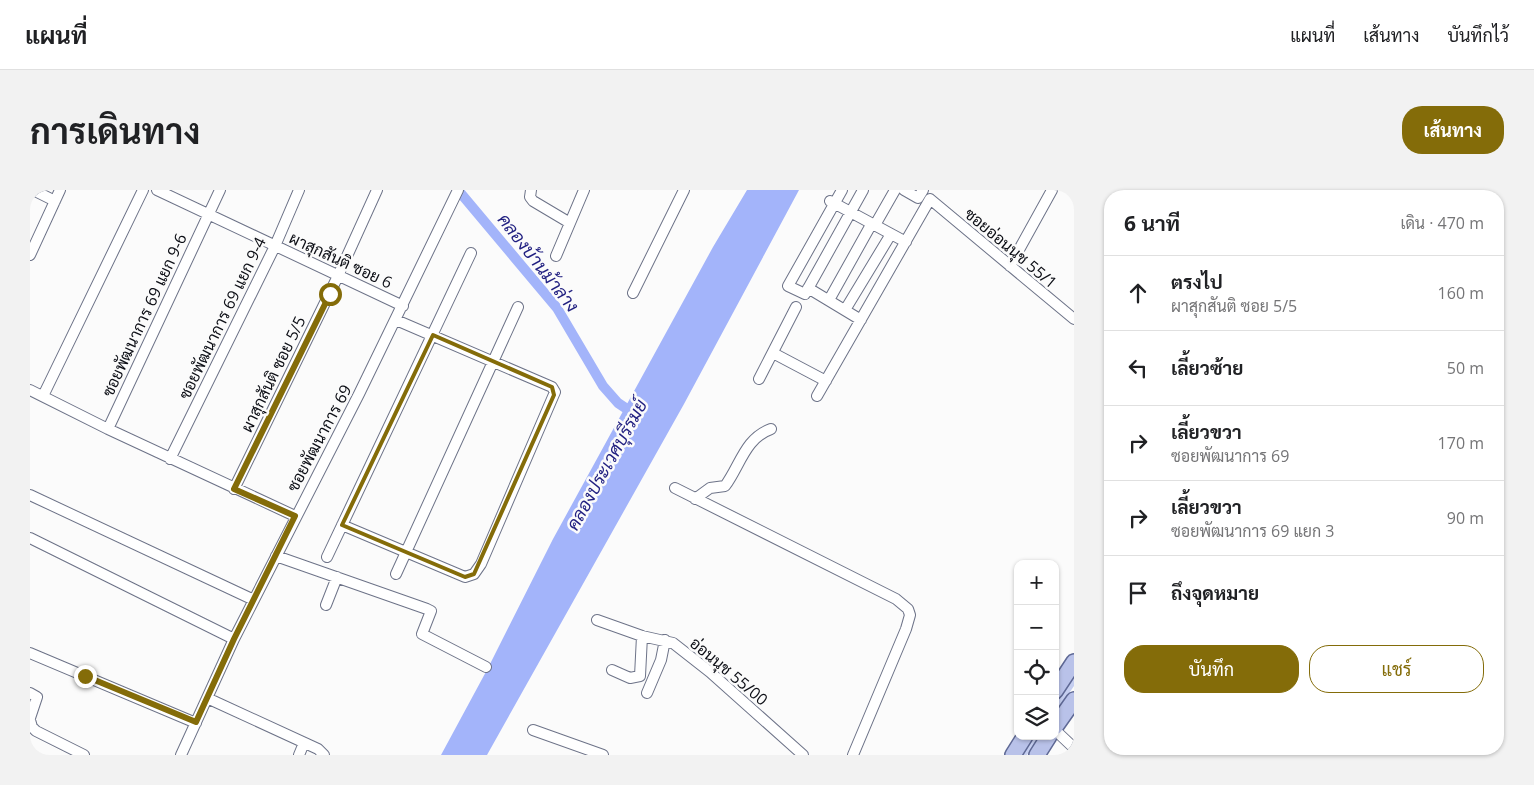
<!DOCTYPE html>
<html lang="th">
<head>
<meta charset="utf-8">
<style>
	body { margin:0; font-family:"Open Sans",Sarabun,sans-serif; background:#f2f2f2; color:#202124 }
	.controls { position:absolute; right:15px; bottom:15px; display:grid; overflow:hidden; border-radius:10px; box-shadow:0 1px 4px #0004 }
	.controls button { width:45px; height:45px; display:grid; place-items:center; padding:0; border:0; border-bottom:1px solid #e0e0e0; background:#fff; color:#202124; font:25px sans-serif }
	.stop { position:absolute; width:15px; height:15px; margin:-11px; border:4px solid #846c09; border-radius:50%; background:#fff }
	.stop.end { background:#846c09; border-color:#fff; box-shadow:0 1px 5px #0008 }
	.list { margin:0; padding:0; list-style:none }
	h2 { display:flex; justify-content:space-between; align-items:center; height:65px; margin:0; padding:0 20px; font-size:21px }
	h2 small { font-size:16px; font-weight:400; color:#757577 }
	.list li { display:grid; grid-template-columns:32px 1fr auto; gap:15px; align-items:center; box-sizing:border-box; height:75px; padding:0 20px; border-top:1px solid #e0e0e0 }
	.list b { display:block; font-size:19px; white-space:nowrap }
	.list p { margin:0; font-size:16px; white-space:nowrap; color:#757577 }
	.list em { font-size:16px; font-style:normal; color:#757577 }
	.actions { display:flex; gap:10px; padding:15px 20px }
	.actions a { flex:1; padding:11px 0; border:1px solid #846c09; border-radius:20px; text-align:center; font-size:18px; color:#846c09 }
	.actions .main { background:#846c09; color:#fff }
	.icon { flex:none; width:28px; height:28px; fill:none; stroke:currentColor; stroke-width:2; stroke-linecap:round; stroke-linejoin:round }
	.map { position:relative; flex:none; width:1044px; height:565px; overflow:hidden; border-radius:20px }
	header { display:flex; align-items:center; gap:30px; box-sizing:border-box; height:70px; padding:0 25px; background:#fff; border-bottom:1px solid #e0e0e0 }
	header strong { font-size:24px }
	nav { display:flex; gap:28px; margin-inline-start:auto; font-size:18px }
	.intro { display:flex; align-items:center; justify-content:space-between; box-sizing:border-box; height:120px; padding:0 30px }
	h1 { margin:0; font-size:35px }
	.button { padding:12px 22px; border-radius:20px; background:#846c09; color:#fff; font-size:18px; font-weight:700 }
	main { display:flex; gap:30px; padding:0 30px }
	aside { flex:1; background:#fff; border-radius:20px; box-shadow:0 1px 4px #0004 }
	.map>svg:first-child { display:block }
</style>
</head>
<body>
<header>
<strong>แผนที่</strong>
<nav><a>แผนที่</a><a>เส้นทาง</a><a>บันทึกไว้</a></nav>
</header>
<div class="intro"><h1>การเดินทาง</h1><a class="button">เส้นทาง</a></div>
<main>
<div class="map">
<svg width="1044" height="565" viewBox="0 0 1044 565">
	<rect width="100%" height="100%" fill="#fbfbfb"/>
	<path fill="#c5cef0" d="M 1044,486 L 1044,496 L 1025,524 L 1025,514 Z
		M 1003,546 L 1010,546 L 997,565 L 991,565 Z"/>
	<path fill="#a3b4fa" d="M 717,0 L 769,0 L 654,214 L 457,565 L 411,565 L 458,478 L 523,349 L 683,57 Z"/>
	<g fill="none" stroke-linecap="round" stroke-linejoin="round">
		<path stroke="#a3b4fa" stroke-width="10" d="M 428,0 L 527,118 L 573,196 L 588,213 L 606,225"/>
		<defs>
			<path id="street" d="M 3,0 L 25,11
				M 127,0 L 373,116
				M 501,0 L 500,7 L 503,11 L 540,33
				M 812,0 L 758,96 L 775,104 L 833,0
				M 874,0 L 888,8 L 893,0
				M 800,11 L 876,52
				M 845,35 L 865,0
				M 0,65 L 30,0
				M 526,66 L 554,0
				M 980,76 L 1022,0
				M 778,98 L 831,130
				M 603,103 L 654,0
				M 799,110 L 842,33
				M 815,120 L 861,44
				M 743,163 L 796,191
				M 729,189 L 766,117
				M 0,200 L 78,239 L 265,326
				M 13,206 L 113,0
				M 787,206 L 900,9 L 1044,129
				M 78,239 L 190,0
				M 140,269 L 245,56 L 269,0
				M 645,298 L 866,409 L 878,419 L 880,425 L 876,439 L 823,565
				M 204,299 L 308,86 L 347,0
				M 0,305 L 224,410
				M 665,309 L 680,298 L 695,296 C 710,276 715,248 741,239
				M 312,335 L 435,387 L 444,384 L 451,374 L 525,202 L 522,197 L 366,130
				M 0,348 L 204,449
				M 246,366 L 397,419 L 401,421 L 392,444 L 456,477
				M 297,367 L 441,63
				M 366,384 L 488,117
				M 296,415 L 307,387
				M 567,430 L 612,446 L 643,453 L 680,482 L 773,565
				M 0,463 L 166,533
				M 582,480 L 600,488 L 610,486 L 612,446
				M 0,503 L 7,507 L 0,528
				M 617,503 L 631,470 L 635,450
				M 177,508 L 288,559 L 294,565
				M 0,530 L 2,537 L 6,541 L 54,565
				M 503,540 L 573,565
				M 1025,540 L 1044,558
				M 151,565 L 204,449 L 329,204 L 428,0
				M 269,565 L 274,553"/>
			<path id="primary" d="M 1025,501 L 1044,472
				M 1025,537 L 1044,510
				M 983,565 L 995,546
				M 1007,565 L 1019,546"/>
		</defs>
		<use href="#street" stroke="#6d7388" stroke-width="12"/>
		<use href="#primary" stroke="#5f6995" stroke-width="18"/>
		<use href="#street" stroke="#fff" stroke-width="10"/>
		<use href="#primary" stroke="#b9c2e9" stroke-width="15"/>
	</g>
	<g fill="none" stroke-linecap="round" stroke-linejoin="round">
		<path stroke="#846c09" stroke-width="6" d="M 55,486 L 166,532 L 204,449 L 265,326 L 204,299 L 300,104"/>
	</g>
	<path fill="none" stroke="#846c09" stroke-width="4" stroke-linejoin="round" d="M 403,145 L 522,197 L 524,205 L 444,384 L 435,387 L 312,335 Z"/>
	<g text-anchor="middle" stroke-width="5" stroke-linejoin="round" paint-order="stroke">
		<g font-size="16" fill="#0c0e15" stroke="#fbfbfb">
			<text transform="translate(981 58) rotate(40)" y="6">ซอยอ่อนนุช 55/1</text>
			<text transform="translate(311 70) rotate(25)" y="6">ผาสุกสันติ ซอย 6</text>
			<text transform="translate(114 125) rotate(-65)" y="6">ซอยพัฒนาการ 69 แยก 9-6</text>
			<text transform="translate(192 128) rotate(-64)" y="6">ซอยพัฒนาการ 69 แยก 9-4</text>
			<text transform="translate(243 184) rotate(-64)" y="6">ผาสุกสันติ ซอย 5/5</text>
			<text transform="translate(289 248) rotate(-62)" y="6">ซอยพัฒนาการ 69</text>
			<text transform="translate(699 481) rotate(40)" y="6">อ่อนนุช 55/00</text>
		</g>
		<g font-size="18" font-style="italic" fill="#201f80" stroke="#fbfbfb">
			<text transform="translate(508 73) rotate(52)" y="6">คลองบ้านม้าล่าง</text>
			<text transform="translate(577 275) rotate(-61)" y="6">คลองประเวศบุรีรมย์</text>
		</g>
	</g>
</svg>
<div class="controls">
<button>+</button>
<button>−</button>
<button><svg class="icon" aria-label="locate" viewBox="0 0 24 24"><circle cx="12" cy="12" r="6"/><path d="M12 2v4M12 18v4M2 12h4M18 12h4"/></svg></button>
<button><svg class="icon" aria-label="layers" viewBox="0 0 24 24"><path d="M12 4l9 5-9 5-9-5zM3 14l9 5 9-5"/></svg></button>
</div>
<div class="stop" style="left:300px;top:104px"></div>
<div class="stop end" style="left:55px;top:486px"></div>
</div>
<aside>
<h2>6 นาที<small>เดิน · 470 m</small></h2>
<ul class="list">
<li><svg class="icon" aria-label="ahead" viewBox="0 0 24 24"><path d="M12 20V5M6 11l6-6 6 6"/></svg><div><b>ตรงไป</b><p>ผาสุกสันติ ซอย 5/5</p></div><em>160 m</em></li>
<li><svg class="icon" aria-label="left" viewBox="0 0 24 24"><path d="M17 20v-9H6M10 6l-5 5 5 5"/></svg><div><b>เลี้ยวซ้าย</b></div><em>50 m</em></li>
<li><svg class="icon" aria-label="right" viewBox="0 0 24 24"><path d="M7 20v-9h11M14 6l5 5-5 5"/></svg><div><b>เลี้ยวขวา</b><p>ซอยพัฒนาการ 69</p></div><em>170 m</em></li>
<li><svg class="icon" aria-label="right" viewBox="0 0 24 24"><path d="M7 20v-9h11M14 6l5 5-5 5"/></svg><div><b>เลี้ยวขวา</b><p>ซอยพัฒนาการ 69 แยก 3</p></div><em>90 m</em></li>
<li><svg class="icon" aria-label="arrive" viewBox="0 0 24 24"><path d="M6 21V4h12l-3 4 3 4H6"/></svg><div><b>ถึงจุดหมาย</b></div></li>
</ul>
<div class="actions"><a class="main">บันทึก</a><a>แชร์</a></div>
</aside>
</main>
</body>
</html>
